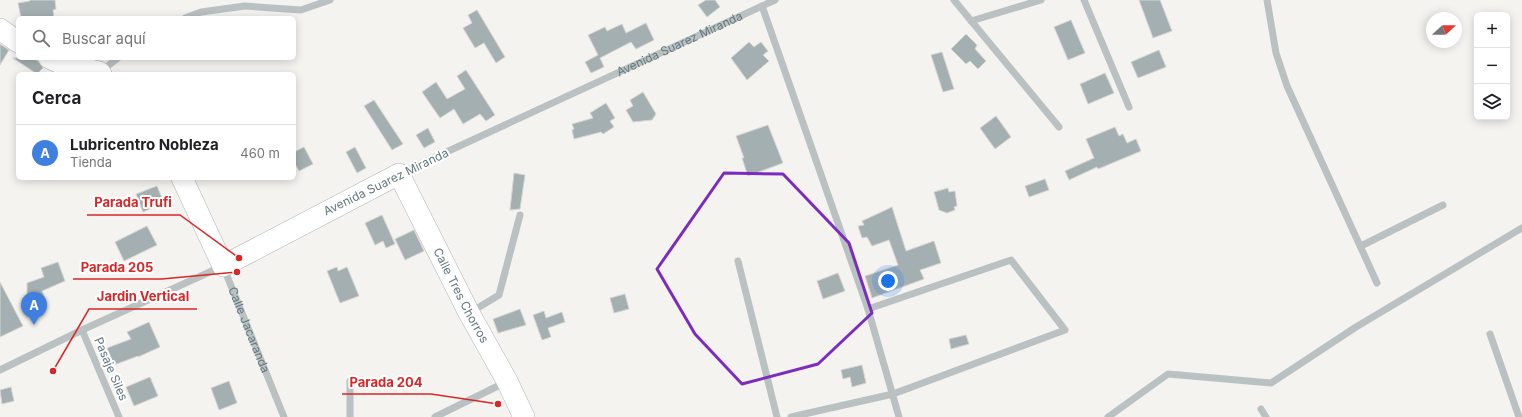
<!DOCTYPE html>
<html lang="es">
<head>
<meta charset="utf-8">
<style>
	body { margin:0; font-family:Inter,sans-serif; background:#f6f6f6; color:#202124 }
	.controls { position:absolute; right:12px; top:12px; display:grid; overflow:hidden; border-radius:6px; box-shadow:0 2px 10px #0003 }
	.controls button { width:36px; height:36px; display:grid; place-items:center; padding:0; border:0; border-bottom:1px solid #e0e0e0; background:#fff; color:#202124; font:20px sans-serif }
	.compass { position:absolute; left:1426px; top:12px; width:36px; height:36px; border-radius:50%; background:#fff; box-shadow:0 2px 10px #0003; rotate:69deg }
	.you { position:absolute; left:888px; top:281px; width:14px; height:14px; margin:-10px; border:3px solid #fff; border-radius:50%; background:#1a73e8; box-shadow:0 0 0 6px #1a73e833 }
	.badge { display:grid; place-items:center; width:26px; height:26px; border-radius:50%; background:#b45309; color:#fff; font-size:13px; font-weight:700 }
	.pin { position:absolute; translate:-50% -33px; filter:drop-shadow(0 1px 2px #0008) }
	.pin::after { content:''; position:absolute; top:21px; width:14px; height:12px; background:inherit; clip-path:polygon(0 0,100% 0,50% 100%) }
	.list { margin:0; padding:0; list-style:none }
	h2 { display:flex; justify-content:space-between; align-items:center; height:52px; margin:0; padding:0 16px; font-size:17px }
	h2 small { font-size:13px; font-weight:400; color:#757577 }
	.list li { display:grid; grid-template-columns:26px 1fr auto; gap:12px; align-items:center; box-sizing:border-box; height:56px; padding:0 16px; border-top:1px solid #e0e0e0 }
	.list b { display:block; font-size:15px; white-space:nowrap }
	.list p { margin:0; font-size:13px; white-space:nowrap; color:#757577 }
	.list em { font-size:13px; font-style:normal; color:#757577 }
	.icon { flex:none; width:22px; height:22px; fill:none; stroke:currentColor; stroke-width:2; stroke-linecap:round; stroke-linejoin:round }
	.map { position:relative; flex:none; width:1522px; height:417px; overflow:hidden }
	.search { position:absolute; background:#fff; box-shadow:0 2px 10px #0003; left:16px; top:16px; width:280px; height:44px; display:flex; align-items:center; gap:10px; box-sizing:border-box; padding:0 14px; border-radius:6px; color:#757577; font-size:15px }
	.panel { position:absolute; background:#fff; box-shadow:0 2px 10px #0003; left:16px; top:72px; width:280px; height:108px; border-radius:6px }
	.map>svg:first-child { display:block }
</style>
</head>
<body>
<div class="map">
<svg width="1522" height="417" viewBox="0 0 1522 417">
	<rect width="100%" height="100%" fill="#f4f3f0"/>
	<path fill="#a4afb1" stroke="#d5d5d3" d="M 30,0 L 55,0 L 56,9 L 53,10 L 54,18 L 21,18 L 18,3 L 30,1 Z
		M 706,0 L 715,0 L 720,7 L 707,17 L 698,5 Z
		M 1139,0 L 1160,0 L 1172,31 L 1153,38 Z
		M 477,10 L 505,57 L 496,63 L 484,43 L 475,48 L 463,28 L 472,23 L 468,15 Z
		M 1071,20 L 1085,53 L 1068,60 L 1054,27 Z
		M 646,23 L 654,40 L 636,49 L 631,42 L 600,58 L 604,67 L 591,73 L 585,62 L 598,55 L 588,35 L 605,27 L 607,31 L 622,24 L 626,33 Z
		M 966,34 L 977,45 L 975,49 L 986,61 L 978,69 L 970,61 L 966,64 L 951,49 Z
		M 749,42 L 754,47 L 761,42 L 768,51 L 763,55 L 769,61 L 747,80 L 731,58 Z
		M 0,44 L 9,50 L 0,65 Z
		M 1159,50 L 1166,67 L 1138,78 L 1131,62 Z
		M 942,52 L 954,89 L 943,92 L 931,55 Z
		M 13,58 L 33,58 L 38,61 L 43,68 L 37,74 Z
		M 466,70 L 495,115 L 486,121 L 480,114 L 463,124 L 454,109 L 440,118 L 422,92 L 436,82 L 447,99 L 465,89 L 457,76 Z
		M 1105,73 L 1114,93 L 1088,104 L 1080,84 Z
		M 643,92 L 656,114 L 652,120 L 633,122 L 626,110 L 633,106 L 630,100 Z
		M 374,100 L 403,144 L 392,150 L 364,106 Z
		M 606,103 L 615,118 L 610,121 L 614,127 L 603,134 L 601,132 L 574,139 L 572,130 L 574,129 L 572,124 L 593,118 L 590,113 Z
		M 996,116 L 1011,137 L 995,149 L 980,128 Z
		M 768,125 L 783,163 L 748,176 L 742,158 L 744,158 L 736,136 Z
		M 1115,127 L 1119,136 L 1123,134 L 1127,143 L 1136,139 L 1141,151 L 1098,169 L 1097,167 L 1069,180 L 1065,171 L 1094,158 L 1086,139 Z
		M 428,128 L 435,142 L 424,148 L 416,135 Z
		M 304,147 L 313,164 L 299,171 L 294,162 L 294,152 Z
		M 355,147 L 366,168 L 357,173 L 346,152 Z
		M 514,173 L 525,175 L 520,209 L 510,210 Z
		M 1045,179 L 1049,190 L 1029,197 L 1025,186 Z
		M 157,186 L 164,203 L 143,212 L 136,194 Z
		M 948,188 L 949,192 L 955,191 L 957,206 L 954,207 L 955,210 L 947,213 L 939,210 L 934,192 Z
		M 892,207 L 906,251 L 934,241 L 941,263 L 920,270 L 924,279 L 872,298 L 865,276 L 898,265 L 889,240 L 872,246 L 867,237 L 862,238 L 858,226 L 864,225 L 862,221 Z
		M 382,215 L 395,244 L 386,248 L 383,241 L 375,245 L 365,223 Z
		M 147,226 L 157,245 L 124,261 L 115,242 Z
		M 414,230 L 424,251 L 405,260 L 395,239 Z
		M 58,262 L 65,281 L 42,291 L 46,301 L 35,306 L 27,294 L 27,283 L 44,277 L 41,268 Z
		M 337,267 L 338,271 L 347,267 L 359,296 L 340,303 L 327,271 Z
		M 838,273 L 845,291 L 823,299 L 817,281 Z
		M 0,282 L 23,326 L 0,337 Z
		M 625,294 L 629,309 L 614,313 L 610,298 Z
		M 520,309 L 526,325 L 498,333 L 493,319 Z
		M 544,311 L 546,318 L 562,312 L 565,322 L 548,328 L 551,337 L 542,340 L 533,315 Z
		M 149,322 L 160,347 L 138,357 L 138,356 L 114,365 L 107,348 L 131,339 L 127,332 Z
		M 966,335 L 969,344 L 951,349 L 949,339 Z
		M 862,365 L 866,383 L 852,387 L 850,377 L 843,379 L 841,370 Z
		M 150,377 L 158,396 L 134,406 L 126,387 Z
		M 229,381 L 237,403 L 219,410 L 211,388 Z
		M 11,387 L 14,401 L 2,404 L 0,390 Z"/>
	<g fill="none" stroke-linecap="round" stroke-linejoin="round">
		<defs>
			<g id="major">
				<path d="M 0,29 L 18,42"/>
				<path d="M 49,58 L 60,63 L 99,72 L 101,74"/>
				<path id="s3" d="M 182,178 L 223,266 L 399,174 L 469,313 L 507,381 L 524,417"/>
			</g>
		</defs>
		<use href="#major" stroke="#aeb5b7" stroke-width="22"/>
		<g stroke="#bac1c2" stroke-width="7">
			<path d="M 954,0 L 1059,127"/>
			<path d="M 1084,0 L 1129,107"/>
			<path d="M 1267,0 L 1276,53 L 1287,86 L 1377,283"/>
			<path d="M 762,6 L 868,309 L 899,417"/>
			<path d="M 185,18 L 201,12 L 245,6 L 301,10 L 330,0"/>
			<path d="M 971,21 L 1041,0"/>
			<path d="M 101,71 L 118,58"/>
			<path id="s1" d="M 401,173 L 775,0"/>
			<path d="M 1361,246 L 1443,205"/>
			<path d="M 738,261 L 777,417"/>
			<path d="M 471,312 L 499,295 L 520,215"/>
			<path d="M 82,330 L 119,417"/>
			<path d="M 1490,334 L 1519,417"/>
			<path id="s2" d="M 0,370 L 82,330 L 223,266 L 284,417"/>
			<path d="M 1261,409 L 1266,417"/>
			<path d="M 350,417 L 350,381"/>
			<path d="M 435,417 L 506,382"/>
			<path d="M 791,417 L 893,394 L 1065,330 L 1011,260 L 868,309"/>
			<path d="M 1108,417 L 1168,374 L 1271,383 L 1356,327 L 1522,228"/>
		</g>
		<use href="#major" stroke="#fff" stroke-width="21"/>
	</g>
	<path fill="none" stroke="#7b2cbf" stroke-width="3" stroke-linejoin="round" d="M 724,173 L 783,174 L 849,243 L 872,313 L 818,364 L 742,384 L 695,334 L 657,269 Z"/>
	<g text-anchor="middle" stroke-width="4" stroke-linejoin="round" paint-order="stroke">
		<g font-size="12" fill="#647a80" stroke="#fff">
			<text dy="4" stroke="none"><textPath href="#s1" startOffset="307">Avenida Suarez Miranda</textPath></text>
			<text transform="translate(386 182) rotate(-26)" y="4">Avenida Suarez Miranda</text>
			<text dy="4" stroke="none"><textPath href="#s3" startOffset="432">Calle Tres Chorros</textPath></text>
			<text dy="4" stroke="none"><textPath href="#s2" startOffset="315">Calle Jacaranda</textPath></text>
			<text transform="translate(111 369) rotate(67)" y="4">Pasaje Siles</text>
		</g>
	</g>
	<path fill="none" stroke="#d62828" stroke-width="1.5" d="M239 258L180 215H87M237 272L162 279H73M53 371L89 309H197M498 404L431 394H342"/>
	<g fill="#d62828" stroke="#fff" stroke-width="1.5">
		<circle cx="239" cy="258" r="4"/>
		<circle cx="237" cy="272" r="4"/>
		<circle cx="53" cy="371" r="4"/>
		<circle cx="498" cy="404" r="4"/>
	</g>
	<g font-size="13" text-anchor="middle" font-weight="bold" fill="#d62828" stroke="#fff" stroke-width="4" stroke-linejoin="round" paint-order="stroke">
		<text x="133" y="207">Parada Trufi</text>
		<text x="117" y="272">Parada 205</text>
		<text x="143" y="301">Jardin Vertical</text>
		<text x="386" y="387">Parada 204</text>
	</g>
</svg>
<div class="controls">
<button>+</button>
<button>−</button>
<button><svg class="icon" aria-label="layers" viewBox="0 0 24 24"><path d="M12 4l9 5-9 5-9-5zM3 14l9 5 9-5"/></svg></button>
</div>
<svg class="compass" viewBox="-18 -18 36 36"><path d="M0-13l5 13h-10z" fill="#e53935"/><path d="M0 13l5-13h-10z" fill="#757577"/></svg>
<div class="you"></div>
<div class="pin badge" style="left:34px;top:325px;background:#3f7fe0">A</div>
<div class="search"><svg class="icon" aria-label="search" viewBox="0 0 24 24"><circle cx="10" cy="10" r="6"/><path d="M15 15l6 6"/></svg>Buscar aquí</div>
<section class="panel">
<h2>Cerca<small></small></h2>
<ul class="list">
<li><span class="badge" style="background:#3f7fe0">A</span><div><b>Lubricentro Nobleza</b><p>Tienda</p></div><em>460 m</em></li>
</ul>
</section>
</div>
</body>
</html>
